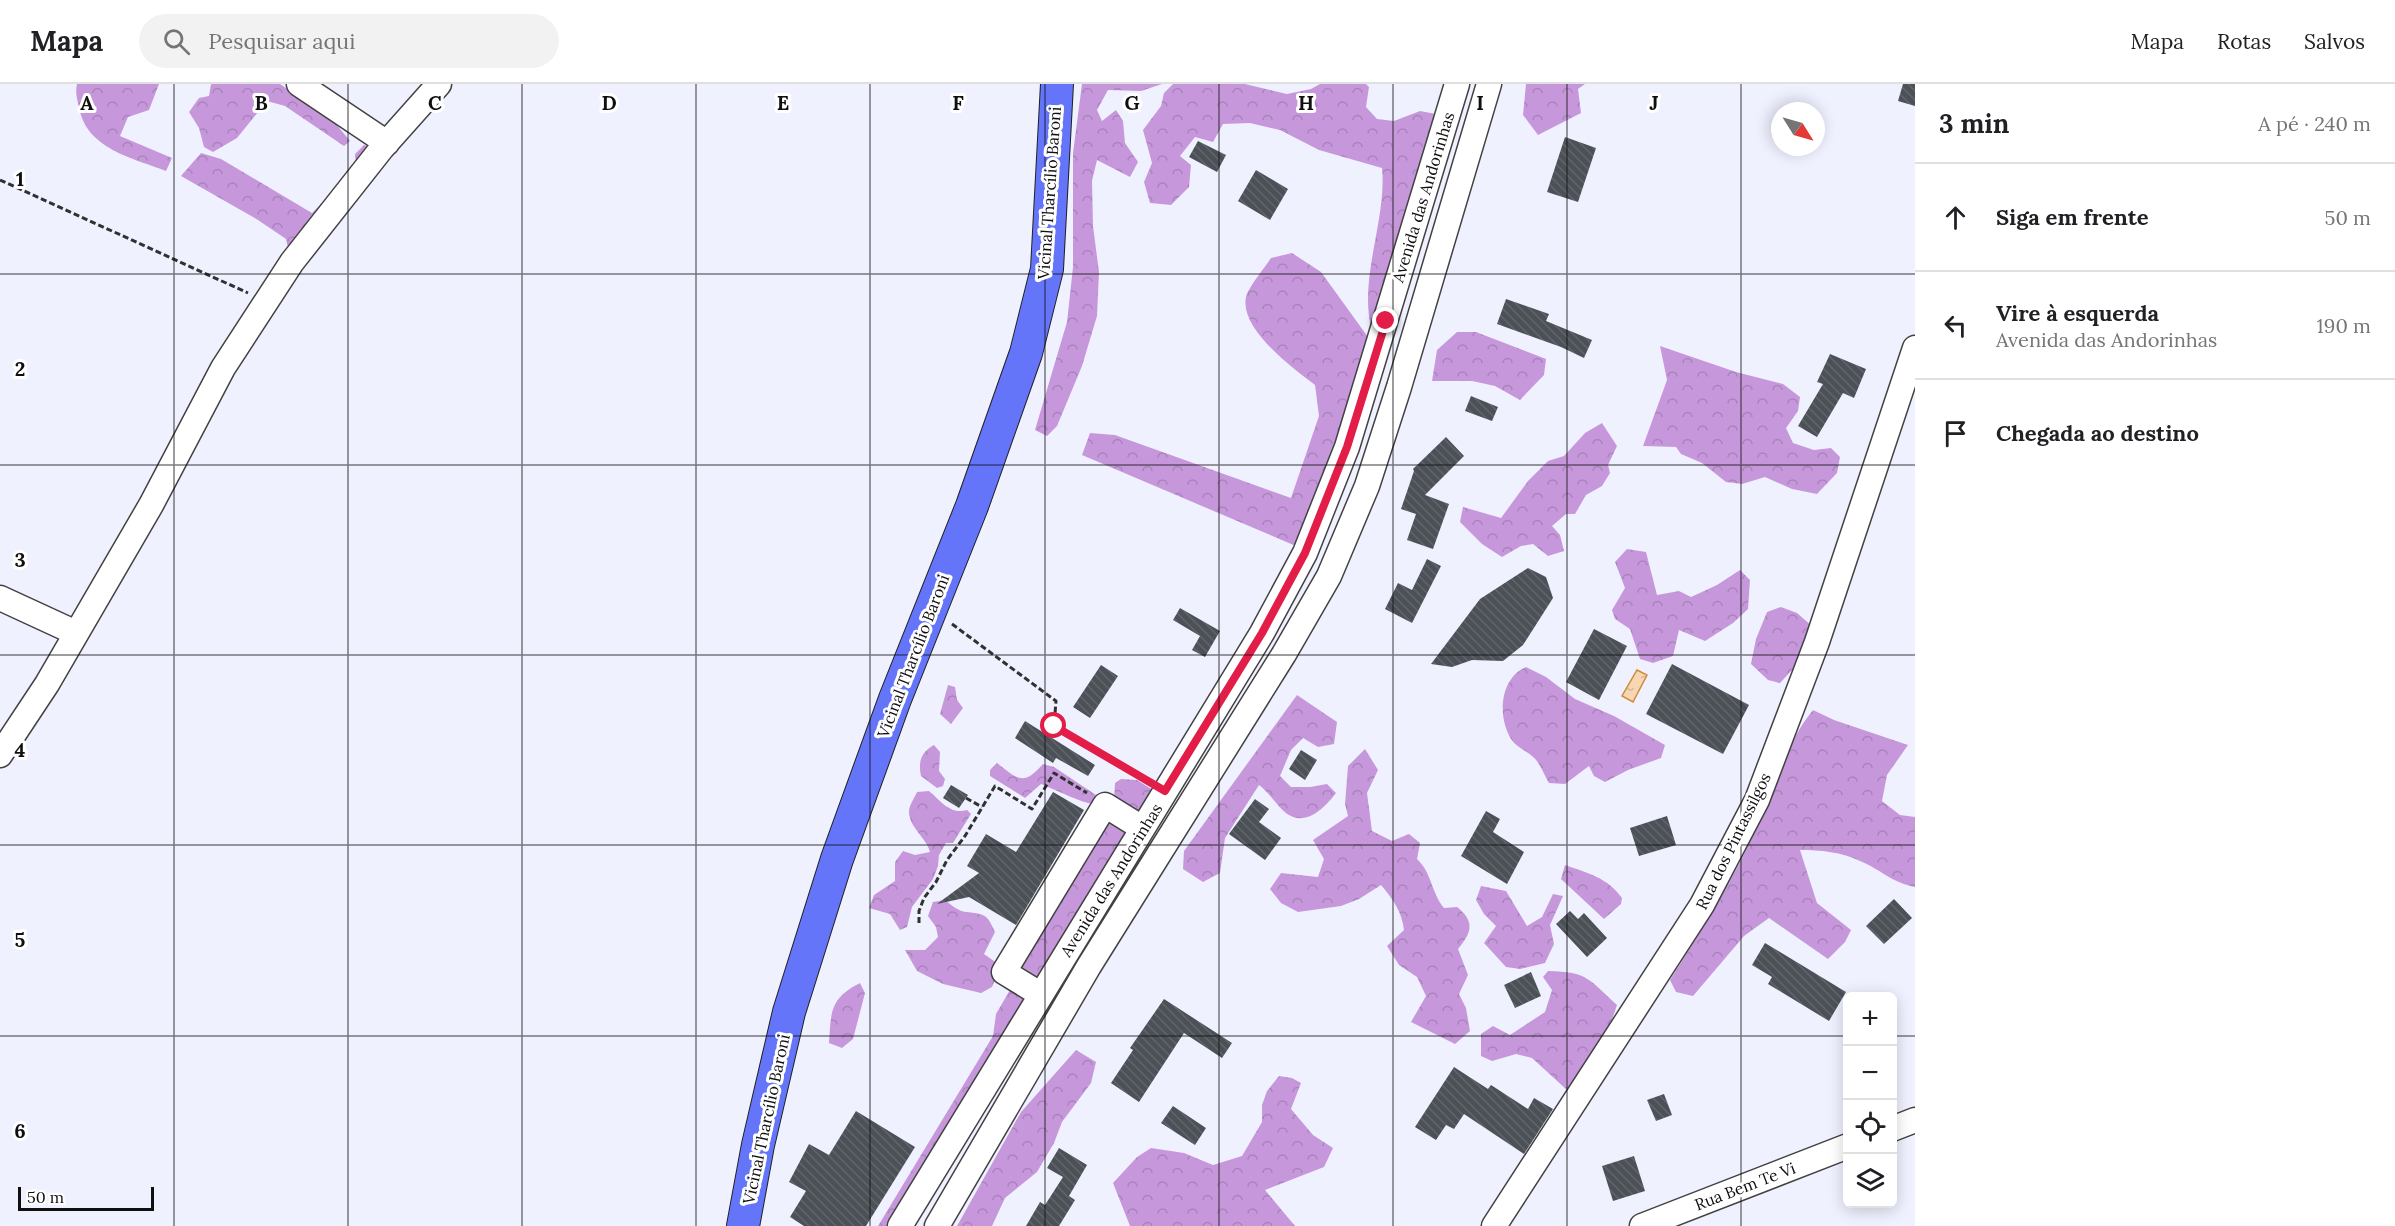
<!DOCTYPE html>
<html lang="pt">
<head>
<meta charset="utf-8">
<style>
	body { margin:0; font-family:Lora,serif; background:#f2f2f2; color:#202124 }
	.controls { position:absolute; right:18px; bottom:18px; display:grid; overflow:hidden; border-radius:9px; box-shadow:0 3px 15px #0003 }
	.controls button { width:54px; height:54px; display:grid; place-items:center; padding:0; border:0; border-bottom:2px solid #e0e0e0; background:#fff; color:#202124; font:30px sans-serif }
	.compass { position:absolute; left:1771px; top:18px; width:54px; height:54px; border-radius:50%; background:#fff; box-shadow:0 3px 15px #0003; rotate:127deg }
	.scale { position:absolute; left:18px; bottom:15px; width:136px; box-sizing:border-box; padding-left:6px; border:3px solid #0f0f0f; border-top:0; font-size:16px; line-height:21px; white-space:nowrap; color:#0f0f0f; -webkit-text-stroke:4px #fff; paint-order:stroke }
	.stop { position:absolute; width:18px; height:18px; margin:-14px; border:4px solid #e11d48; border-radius:50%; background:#fff }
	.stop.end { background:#e11d48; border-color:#fff; box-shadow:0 2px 6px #0008 }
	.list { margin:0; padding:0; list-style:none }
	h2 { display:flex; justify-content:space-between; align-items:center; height:78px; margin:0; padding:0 24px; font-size:26px }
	h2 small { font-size:20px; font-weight:400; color:#757577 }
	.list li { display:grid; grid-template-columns:39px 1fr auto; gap:18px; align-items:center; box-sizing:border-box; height:108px; padding:0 24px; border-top:2px solid #e0e0e0 }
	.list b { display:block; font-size:22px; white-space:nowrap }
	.list p { margin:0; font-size:20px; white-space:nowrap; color:#757577 }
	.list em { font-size:20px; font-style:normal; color:#757577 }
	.icon { flex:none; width:33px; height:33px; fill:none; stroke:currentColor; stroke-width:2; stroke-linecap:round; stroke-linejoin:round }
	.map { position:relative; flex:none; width:1915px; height:1142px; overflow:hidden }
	header { display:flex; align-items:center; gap:36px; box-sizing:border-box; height:84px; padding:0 30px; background:#fff; border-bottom:2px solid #e0e0e0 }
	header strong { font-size:28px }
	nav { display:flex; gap:33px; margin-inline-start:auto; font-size:21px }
	.search { width:420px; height:54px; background:#f2f2f2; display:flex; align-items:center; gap:15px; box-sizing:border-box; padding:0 21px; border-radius:33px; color:#757577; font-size:22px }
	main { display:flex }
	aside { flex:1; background:#fff }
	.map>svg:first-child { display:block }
</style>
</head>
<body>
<header>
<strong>Mapa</strong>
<div class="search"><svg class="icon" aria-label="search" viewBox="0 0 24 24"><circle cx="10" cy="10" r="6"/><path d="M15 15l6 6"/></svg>Pesquisar aqui</div>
<nav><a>Mapa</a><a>Rotas</a><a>Salvos</a></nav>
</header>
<main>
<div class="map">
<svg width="1915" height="1142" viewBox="0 0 1915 1142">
	<defs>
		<pattern id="forest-crowns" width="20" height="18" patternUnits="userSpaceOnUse" patternTransform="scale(1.5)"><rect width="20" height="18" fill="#c698db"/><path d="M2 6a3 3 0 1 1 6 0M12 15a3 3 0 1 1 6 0" fill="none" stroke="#a982bb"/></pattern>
		<pattern id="water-ripples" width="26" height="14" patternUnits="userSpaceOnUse" patternTransform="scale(1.5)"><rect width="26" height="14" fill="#f7d6b4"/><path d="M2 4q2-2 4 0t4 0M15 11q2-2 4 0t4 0" fill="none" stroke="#d3b69a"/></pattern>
		<pattern id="building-back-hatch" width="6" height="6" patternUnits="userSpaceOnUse" patternTransform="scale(1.5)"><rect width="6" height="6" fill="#4b5157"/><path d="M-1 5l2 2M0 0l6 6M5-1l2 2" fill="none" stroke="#61656a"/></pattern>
	</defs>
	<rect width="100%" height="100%" fill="#f0f1ff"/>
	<path fill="url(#forest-crowns)" d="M 77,0 L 159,0 L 149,26 L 128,33 L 120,52 L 172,74 L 166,87 C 133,74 86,65 79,23 C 77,15 75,8 77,0 Z
		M 211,0 L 280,0 L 331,34 L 350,57 L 344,62 L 285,22 L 267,17 L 237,54 L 213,68 L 204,63 L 199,44 L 189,28 L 199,14 L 209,12 Z
		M 1082,0 L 1162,0 L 1141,7 L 1108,6 L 1097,26 L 1102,37 L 1116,26 L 1123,37 L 1125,59 L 1138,78 L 1130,93 L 1097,76 L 1092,97 L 1093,142 L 1099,188 L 1097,232 L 1082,282 L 1057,342 L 1047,352 L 1035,346 L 1067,238 L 1073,183 L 1073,69 Z
		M 1173,0 L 1245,0 L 1287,10 L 1311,5 L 1320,0 L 1366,0 L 1369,3 L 1366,23 L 1377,35 L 1394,37 L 1420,27 L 1436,30 L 1371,242 C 1359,194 1387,134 1382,84 L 1319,66 L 1280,46 L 1250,39 L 1223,40 L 1213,58 L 1195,53 L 1180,72 L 1191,81 L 1189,103 L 1171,121 L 1150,119 L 1144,98 L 1152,79 L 1143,46 L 1161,22 L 1164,9 Z
		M 1526,0 L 1585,0 L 1578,5 L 1581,29 L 1538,51 L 1523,31 Z
		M 364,61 L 374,65 L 267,209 L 258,207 L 288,164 L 286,155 L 258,136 L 181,92 L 201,69 L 221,75 L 312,129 L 331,110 L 356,79 L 355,70 Z
		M 1292,169 L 1321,188 L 1368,253 L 1350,334 L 1296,462 L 1082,371 L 1090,349 L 1115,351 L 1291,414 L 1319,332 L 1315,301 C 1293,284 1239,245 1246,213 C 1248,204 1265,183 1271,174 Z
		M 1457,248 L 1476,248 L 1546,275 L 1544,291 L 1520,316 L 1495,302 L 1472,297 L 1432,297 L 1437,266 Z
		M 1660,262 L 1736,288 L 1783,300 L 1800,313 L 1798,327 L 1786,344 L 1793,359 L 1814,366 L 1831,364 L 1840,373 L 1837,389 L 1817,410 L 1792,405 L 1765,393 L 1742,400 L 1726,398 L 1702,379 L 1681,370 L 1676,363 L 1643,362 L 1667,296 Z
		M 1602,339 L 1617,362 L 1608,381 L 1610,389 L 1602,402 L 1586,411 L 1575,430 L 1566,430 L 1552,442 L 1560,451 L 1564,467 L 1548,472 L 1533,460 L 1521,462 L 1502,473 L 1482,460 L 1460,438 L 1463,423 L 1501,434 L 1528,397 L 1548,377 L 1564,372 L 1585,349 Z
		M 1627,465 L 1646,468 L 1657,511 L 1679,507 L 1691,513 L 1717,501 L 1740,486 L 1750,496 L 1748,525 L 1733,539 L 1705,557 L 1679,546 L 1673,572 L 1653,579 L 1640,575 L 1630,545 L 1615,535 L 1612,526 L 1625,504 L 1615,478 Z
		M 1781,523 L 1797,529 L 1813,543 L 1802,575 L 1780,599 L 1768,596 L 1751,580 L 1756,555 L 1767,528 Z
		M 1526,583 L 1546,593 L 1575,615 L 1614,632 L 1665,661 L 1661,674 L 1628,686 L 1605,698 L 1594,692 L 1589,682 L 1565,700 L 1549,699 C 1544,691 1540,678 1532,672 C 1525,666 1515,662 1511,655 C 1497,632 1500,594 1526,583 Z
		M 948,601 L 955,603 L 957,616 L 963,624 L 951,640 L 940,630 Z
		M 1297,611 L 1337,638 L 1334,660 L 1318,663 L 1303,654 L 1291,666 L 1280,692 L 1291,703 L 1310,703 L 1327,700 L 1336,709 C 1326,722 1308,742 1289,731 C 1281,727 1269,708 1259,701 L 1225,754 L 1220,789 L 1203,798 L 1183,785 L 1184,767 Z
		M 1813,626 L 1834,636 L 1908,661 L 1887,691 L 1882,717 L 1900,731 L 1915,733 L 1915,803 C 1890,798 1882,786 1860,777 C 1842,768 1820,766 1800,766 L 1817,819 L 1851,846 L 1845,858 L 1828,875 L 1769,834 L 1744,852 L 1693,912 L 1676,908 L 1670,896 C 1702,845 1734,795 1758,741 C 1775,702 1786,659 1813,626 Z
		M 934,661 L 940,668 L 939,687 L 945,695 L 943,702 L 937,704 L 921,692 C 918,678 921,668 934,661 Z
		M 1365,665 L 1378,686 L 1367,709 L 1372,747 L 1392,757 L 1409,750 L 1420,759 L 1417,775 C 1432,789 1431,808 1444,824 L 1457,823 C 1476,838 1471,849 1458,865 L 1468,891 L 1459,910 L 1466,924 L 1470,947 L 1455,960 L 1411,938 L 1426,912 L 1417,893 L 1399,881 L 1387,862 L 1404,846 C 1402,828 1393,815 1381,801 L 1359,815 L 1341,822 L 1298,828 L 1281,819 L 1270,805 L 1281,789 L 1318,793 L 1324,775 L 1313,756 L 1348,732 L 1345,720 L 1348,682 Z
		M 997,679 C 1019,696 1023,702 1043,680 L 1054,683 L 1096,711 L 1094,720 C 1087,721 1051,704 1041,700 L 1025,714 L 990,692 L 990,686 Z
		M 1121,695 L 1137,696 L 1156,708 L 1142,735 L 1114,716 L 1115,699 Z
		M 929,707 C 941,717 950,731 967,726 L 971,730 L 953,759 L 946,759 L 939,771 L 938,782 L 933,795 L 912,823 L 907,843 L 900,846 L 890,830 L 869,824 L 874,811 L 895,797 L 895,778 L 903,767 L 915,771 L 930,768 C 926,753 908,743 909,726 C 910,720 915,713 917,708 Z
		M 1114,736 L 1135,747 L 1044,895 L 1032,898 L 1015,885 L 1106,740 Z
		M 1565,781 C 1588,789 1608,794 1622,814 L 1621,820 L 1604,835 L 1561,795 Z
		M 1481,802 L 1506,807 L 1527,842 L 1542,833 L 1553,810 L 1563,812 L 1550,841 L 1554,860 L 1545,879 L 1520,885 L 1506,883 L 1484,859 L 1496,842 L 1484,830 L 1476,816 Z
		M 945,816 C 951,821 958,827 966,828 C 985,830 987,830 995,848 L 984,870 L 1001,882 L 992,903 L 981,909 L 943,900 L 917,887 L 905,866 L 925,866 L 938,853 L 936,843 L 928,832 L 933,818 Z
		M 1548,887 C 1589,888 1588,895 1617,921 L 1606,953 L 1567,1006 L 1532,974 L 1516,970 L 1492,977 L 1481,972 L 1481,950 L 1493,942 L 1510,951 L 1545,928 L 1552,906 L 1543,893 Z
		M 860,899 L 865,909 L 853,955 L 842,964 L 829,959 C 831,928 830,914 860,899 Z
		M 1011,904 L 1029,917 L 894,1142 L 878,1142 L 993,952 L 996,930 Z
		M 1076,966 L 1096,978 L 1091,999 L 1062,1038 L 1054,1059 L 1037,1088 L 1005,1114 L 992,1142 L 957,1142 L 1021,1028 Z
		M 1279,992 L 1292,994 L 1301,999 L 1291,1025 L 1313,1051 L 1333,1064 L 1324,1083 L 1265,1106 L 1295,1142 L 1130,1142 L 1113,1099 L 1137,1073 L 1151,1064 L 1184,1069 L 1213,1081 L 1242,1072 L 1262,1038 L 1262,1021 L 1267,1007 Z"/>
	<path fill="url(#water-ripples)" stroke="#cf8a3a" stroke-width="1.5" d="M 1637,586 L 1647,591 L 1633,618 L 1622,612 Z"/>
	<path fill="url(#building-back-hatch)" d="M 1903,0 L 1915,0 L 1915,22 L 1898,17 Z
		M 1565,53 L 1596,64 L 1578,118 L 1547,108 Z
		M 1198,57 L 1226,71 L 1217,88 L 1189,73 Z
		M 1256,86 L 1288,105 L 1270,136 L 1238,117 Z
		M 1506,215 L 1549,230 L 1546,237 L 1592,256 L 1584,274 L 1561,263 L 1497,240 Z
		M 1830,270 L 1866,285 L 1854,314 L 1843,309 L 1817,353 L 1798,342 L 1823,300 L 1817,298 Z
		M 1471,312 L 1498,323 L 1492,337 L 1465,327 Z
		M 1446,353 L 1464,372 L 1425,411 L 1449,420 L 1433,465 L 1407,456 L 1416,430 L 1401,425 L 1414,387 L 1413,385 Z
		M 1427,475 L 1441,482 L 1412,539 L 1385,525 L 1398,499 L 1412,506 Z
		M 1528,484 L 1546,493 L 1553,514 L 1523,561 L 1503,577 L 1472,576 L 1452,583 L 1431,580 L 1480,515 Z
		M 1180,524 L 1220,547 L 1205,573 L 1192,566 L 1200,552 L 1173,536 Z
		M 1594,545 L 1627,562 L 1599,616 L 1566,598 Z
		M 1672,580 L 1749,621 L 1723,670 L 1646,630 Z
		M 1101,581 L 1118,592 L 1090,634 L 1073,623 Z
		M 1025,637 L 1095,681 L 1088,692 L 1056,674 L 1053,679 L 1015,654 Z
		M 1301,666 L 1317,676 L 1305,696 L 1289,685 Z
		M 951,701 L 968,711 L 959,724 L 943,714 Z
		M 1053,708 L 1084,726 L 1016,841 L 969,813 L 937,820 L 979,789 L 967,782 L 986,750 L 1016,768 Z
		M 1255,715 L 1269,725 L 1259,738 L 1281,754 L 1265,776 L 1229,750 Z
		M 1486,727 L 1500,735 L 1493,748 L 1524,768 L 1507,800 L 1461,772 Z
		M 1667,732 L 1676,761 L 1639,772 L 1630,744 Z
		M 1894,815 L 1912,834 L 1884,860 L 1866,842 Z
		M 1570,827 L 1578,835 L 1584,829 L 1607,854 L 1587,873 L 1556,840 Z
		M 1765,859 L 1846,908 L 1829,937 L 1768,900 L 1772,893 L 1752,881 Z
		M 1531,888 L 1541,912 L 1515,924 L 1504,901 Z
		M 1164,915 L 1232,959 L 1222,974 L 1184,949 L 1139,1018 L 1111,999 L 1133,966 L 1130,964 Z
		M 1454,983 L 1488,1005 L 1491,1001 L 1528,1025 L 1534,1014 L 1553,1025 L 1524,1070 L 1464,1030 L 1454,1045 L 1446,1041 L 1436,1056 L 1415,1043 Z
		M 1664,1010 L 1672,1031 L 1656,1037 L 1647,1016 Z
		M 1173,1022 L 1206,1044 L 1195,1061 L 1161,1039 Z
		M 856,1027 L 915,1063 L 866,1142 L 804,1142 L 790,1133 L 806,1107 L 789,1098 L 809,1060 L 829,1071 Z
		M 1059,1064 L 1087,1081 L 1069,1112 L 1075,1116 L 1059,1142 L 1026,1142 L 1040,1118 L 1045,1121 L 1063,1093 L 1047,1084 Z
		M 1634,1072 L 1645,1107 L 1613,1117 L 1602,1082 Z"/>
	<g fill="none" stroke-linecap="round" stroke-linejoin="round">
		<defs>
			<path id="minor" d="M 299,0 L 387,59
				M 0,514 L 76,549
				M 0,671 L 47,600 L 151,421 L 223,284 L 292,178 L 382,64 L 439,0
				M 1040,910 L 1004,888 L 1105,721 L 1142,744
				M 1892,1045 L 1915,1036
				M 900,1142 L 1262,549 L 1305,469 L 1347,363 L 1457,0
				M 937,1142 L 1089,882 L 1284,570 L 1329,492 L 1367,402 L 1399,303 L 1489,0
				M 1494,1142 L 1702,821 L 1757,716 L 1817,558 L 1915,264
				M 1642,1142 L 1848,1062"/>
			<path id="major" d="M 743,1142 L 758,1061 L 789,928 L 837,775 L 895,615 L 972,422 L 1026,269 L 1047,185 L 1057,0"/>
		</defs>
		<use href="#minor" stroke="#424242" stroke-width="27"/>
		<use href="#major" stroke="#202020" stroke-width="34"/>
		<path stroke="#313131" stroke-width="3" stroke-dasharray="6 3" stroke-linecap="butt" d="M 0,96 L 248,209
			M 952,540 L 1056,617 L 1054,642 L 1148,697
			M 966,714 L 982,723
			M 919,839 L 919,827 L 924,814 L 936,798 L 947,776 L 965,752 L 995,702 L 1032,725 L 1054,689 L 1087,709"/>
		<use href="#minor" stroke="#fff" stroke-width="24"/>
		<use href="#major" stroke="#6575fa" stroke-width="32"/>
	</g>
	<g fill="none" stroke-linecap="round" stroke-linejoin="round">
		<path stroke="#e11d48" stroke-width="8" d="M 1054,642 L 1165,707 L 1262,549 L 1305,469 L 1347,363 L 1386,237"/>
	</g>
	<path fill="none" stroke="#0f0f0f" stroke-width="1.5" stroke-opacity="0.55" d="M 174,0 L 174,1142M 348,0 L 348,1142M 522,0 L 522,1142M 696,0 L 696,1142M 870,0 L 870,1142M 1045,0 L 1045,1142M 1219,0 L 1219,1142M 1393,0 L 1393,1142M 1567,0 L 1567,1142M 1741,0 L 1741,1142M 0,190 L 1915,190M 0,381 L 1915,381M 0,571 L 1915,571M 0,761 L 1915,761M 0,952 L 1848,952M 1892,952 L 1915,952"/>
	<g text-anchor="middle" stroke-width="6" stroke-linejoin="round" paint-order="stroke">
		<g font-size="16" fill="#0f0f0f" stroke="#fff">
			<text transform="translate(1049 109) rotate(-86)" y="6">Vicinal Tharcílio Baroni</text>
			<text transform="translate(1423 113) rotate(-73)" y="6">Avenida das Andorinhas</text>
			<text transform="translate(913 572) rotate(-69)" y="6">Vicinal Tharcílio Baroni</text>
			<text transform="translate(1733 757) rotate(-64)" y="6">Rua dos Pintassilgos</text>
			<text transform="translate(1111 796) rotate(-58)" y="6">Avenida das Andorinhas</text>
			<text transform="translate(766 1035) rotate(-78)" y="6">Vicinal Tharcílio Baroni</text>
			<text transform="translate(1745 1102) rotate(-21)" y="6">Rua Bem Te Vi</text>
		</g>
	</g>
	<g font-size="20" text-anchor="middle" font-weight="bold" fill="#0f0f0f" stroke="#fff" stroke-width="6" stroke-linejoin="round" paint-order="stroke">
		<text x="87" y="26">A</text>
		<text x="261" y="26">B</text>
		<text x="435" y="26">C</text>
		<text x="609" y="26">D</text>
		<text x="783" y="26">E</text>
		<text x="958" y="26">F</text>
		<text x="1132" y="26">G</text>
		<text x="1306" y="26">H</text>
		<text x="1480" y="26">I</text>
		<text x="1654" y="26">J</text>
		<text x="20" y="102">1</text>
		<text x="20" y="292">2</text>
		<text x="20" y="483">3</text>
		<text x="20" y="673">4</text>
		<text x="20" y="863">5</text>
		<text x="20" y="1054">6</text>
	</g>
</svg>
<div class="controls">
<button>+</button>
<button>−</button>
<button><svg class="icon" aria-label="locate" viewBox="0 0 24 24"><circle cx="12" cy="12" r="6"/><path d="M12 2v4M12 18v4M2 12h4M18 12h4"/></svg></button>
<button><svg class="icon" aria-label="layers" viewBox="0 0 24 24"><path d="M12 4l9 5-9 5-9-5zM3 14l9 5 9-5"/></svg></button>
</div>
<svg class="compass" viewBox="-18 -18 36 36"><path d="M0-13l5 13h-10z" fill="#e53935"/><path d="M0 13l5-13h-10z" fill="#757577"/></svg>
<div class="scale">50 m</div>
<div class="stop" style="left:1054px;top:642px"></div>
<div class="stop end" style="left:1386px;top:237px"></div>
</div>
<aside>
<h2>3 min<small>A pé · 240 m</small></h2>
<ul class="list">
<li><svg class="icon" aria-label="ahead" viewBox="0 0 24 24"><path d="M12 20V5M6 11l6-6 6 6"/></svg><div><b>Siga em frente</b></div><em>50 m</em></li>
<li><svg class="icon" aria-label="left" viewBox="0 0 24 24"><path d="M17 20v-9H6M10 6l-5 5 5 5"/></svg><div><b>Vire à esquerda</b><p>Avenida das Andorinhas</p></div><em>190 m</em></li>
<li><svg class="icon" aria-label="arrive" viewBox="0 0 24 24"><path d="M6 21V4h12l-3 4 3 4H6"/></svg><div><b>Chegada ao destino</b></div></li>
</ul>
</aside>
</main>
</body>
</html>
